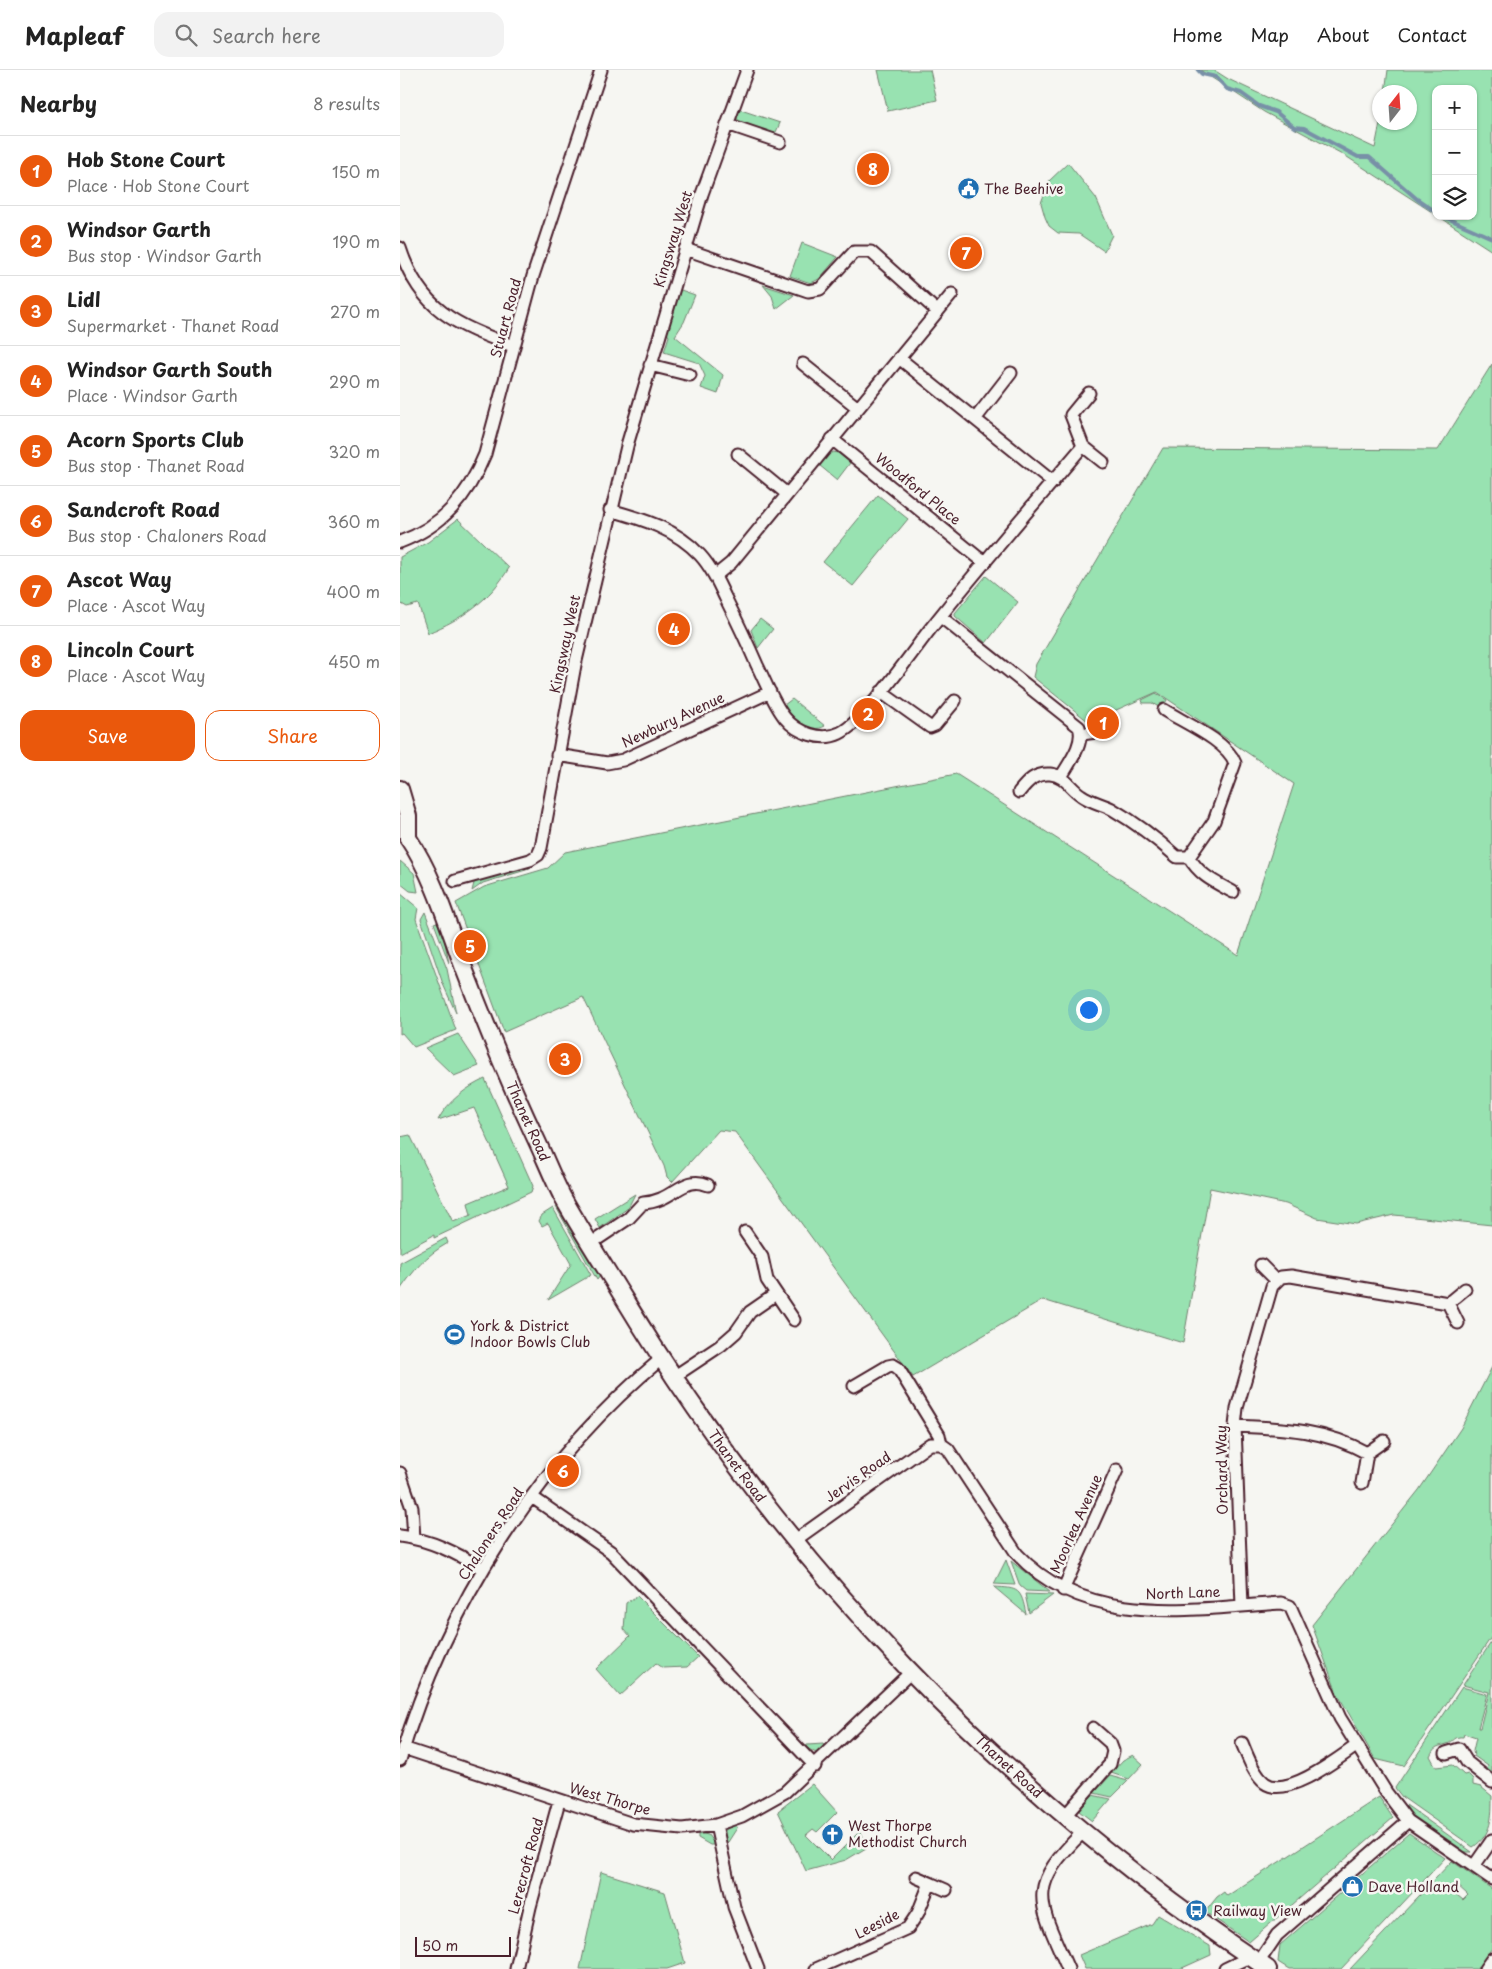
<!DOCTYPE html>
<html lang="en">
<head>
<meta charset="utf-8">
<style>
	body { margin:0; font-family:"Playpen Sans",sans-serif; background:#f2f2f2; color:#222 }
	.controls { position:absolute; right:15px; top:15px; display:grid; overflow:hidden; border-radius:10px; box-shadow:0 1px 4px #0004 }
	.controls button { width:45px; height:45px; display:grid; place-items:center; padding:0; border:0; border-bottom:1px solid #e0e0e0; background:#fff; color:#222; font:25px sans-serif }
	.compass { position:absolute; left:972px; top:15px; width:45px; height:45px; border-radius:50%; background:#fff; box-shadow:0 1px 4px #0004; rotate:17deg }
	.scale { position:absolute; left:15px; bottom:12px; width:96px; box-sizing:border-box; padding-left:5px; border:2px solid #4a1f2b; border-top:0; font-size:14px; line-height:18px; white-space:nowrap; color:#4a1f2b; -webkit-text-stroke:4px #f6f6f2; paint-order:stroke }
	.you { position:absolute; left:688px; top:939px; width:18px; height:18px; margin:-12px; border:4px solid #fff; border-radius:50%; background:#1a73e8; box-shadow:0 0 0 8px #1a73e833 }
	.badge { display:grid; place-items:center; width:32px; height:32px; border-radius:50%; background:#ea580c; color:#fff; font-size:16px; font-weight:700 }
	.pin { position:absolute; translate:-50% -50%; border:2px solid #fff; box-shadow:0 1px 5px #0006 }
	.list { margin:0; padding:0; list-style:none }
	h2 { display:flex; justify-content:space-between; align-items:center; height:65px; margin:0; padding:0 20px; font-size:21px }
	h2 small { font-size:16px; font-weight:400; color:#767676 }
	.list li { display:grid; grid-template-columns:32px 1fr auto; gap:15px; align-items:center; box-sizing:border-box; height:70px; padding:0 20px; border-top:1px solid #e0e0e0 }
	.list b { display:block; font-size:19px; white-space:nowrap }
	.list p { margin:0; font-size:16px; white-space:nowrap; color:#767676 }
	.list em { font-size:16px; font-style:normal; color:#767676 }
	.actions { display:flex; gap:10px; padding:15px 20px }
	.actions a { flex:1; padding:11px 0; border:1px solid #ea580c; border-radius:15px; text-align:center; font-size:18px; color:#ea580c }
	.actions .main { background:#ea580c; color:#fff }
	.icon { flex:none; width:28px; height:28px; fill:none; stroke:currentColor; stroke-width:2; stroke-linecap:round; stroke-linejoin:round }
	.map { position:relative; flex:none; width:1092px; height:1899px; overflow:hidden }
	header { display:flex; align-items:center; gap:30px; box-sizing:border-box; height:70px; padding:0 25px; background:#fff; border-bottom:1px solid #e0e0e0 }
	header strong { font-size:24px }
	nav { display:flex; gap:28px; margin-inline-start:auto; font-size:18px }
	.search { width:350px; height:45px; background:#f2f2f2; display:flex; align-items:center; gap:12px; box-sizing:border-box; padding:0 18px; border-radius:15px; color:#767676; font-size:19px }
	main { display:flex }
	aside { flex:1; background:#fff }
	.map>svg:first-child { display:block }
</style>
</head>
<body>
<header>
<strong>Mapleaf</strong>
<div class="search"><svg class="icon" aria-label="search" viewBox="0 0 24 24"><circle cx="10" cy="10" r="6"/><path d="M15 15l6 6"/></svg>Search here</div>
<nav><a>Home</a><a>Map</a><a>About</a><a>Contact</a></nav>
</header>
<main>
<aside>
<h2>Nearby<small>8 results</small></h2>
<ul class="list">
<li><span class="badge">1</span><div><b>Hob Stone Court</b><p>Place · Hob Stone Court</p></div><em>150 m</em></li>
<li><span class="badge">2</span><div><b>Windsor Garth</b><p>Bus stop · Windsor Garth</p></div><em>190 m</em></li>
<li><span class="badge">3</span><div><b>Lidl</b><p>Supermarket · Thanet Road</p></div><em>270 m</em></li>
<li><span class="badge">4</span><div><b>Windsor Garth South</b><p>Place · Windsor Garth</p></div><em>290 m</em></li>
<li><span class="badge">5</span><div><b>Acorn Sports Club</b><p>Bus stop · Thanet Road</p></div><em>320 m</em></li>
<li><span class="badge">6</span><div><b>Sandcroft Road</b><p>Bus stop · Chaloners Road</p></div><em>360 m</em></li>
<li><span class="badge">7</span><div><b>Ascot Way</b><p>Place · Ascot Way</p></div><em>400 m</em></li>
<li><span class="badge">8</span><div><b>Lincoln Court</b><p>Place · Ascot Way</p></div><em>450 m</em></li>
</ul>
<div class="actions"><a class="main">Save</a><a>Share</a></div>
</aside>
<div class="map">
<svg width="1092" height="1899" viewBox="0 0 1092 1899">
	<rect width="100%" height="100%" fill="#f6f6f2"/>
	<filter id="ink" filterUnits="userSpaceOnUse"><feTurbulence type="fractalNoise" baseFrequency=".02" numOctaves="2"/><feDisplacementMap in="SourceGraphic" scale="10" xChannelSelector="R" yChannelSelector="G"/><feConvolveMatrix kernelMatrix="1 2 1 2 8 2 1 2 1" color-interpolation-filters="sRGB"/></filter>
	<g filter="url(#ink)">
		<path fill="#98e2b1" stroke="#71806e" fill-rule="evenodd" d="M 478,0 L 530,0 L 537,30 L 488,41 Z
			M 800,0 L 814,0 L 828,9 L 975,78 L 980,53 L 1009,52 L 1009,22 L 985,22 L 988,0 L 1092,0 L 1092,181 L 944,85 L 864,42 ZM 1036,19 L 1073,19 L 1073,146 L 1036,146 Z
			M 338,39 L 380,53 L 376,62 L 371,64 L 339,52 L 336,46 Z
			M 668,93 L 696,128 L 712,165 L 704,181 L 679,164 L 658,163 L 649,156 L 645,147 L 641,133 L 649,111 Z
			M 402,173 L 438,187 L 419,209 L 411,213 L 390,206 Z
			M 363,215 L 394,225 L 376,239 L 372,226 Z
			M 278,219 L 295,225 L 284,252 L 275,266 L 323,305 L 318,324 L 301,318 L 305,306 L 299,293 L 264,282 L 269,266 L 266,262 Z
			M 1092,294 L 1092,1155 L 994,1145 L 956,1154 L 917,1148 L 886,1134 L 810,1118 L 783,1273 L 643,1230 L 513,1307 L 335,1062 L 319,1060 L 272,1112 L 267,1107 L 264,1096 L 183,927 L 104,962 L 56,833 L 84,817 L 148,798 L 165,782 L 556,704 L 838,885 L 894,714 L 757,622 L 689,652 L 633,607 L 636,594 L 763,378 L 1038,380 Z
			M 433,382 L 438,383 L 450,393 L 437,410 L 419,395 L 428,385 Z
			M 478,425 L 508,449 L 453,516 L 423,492 Z
			M 58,449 L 109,498 C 90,530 62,549 28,563 L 18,534 L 7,537 L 0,533 L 0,487 L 28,472 Z
			M 586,506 L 618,532 L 586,573 L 555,546 L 555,543 Z
			M 360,549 L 373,559 L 358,578 L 351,560 Z
			M 756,623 L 767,630 L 762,639 L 752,633 L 743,633 L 742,630 Z
			M 392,629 L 425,656 C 411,665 391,647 384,635 Z
			M 0,791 L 14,803 L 18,822 L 10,821 L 0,813 Z
			M 130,793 L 133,796 L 126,800 L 83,813 L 72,821 L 74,813 L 77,810 Z
			M 0,823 L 18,838 L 16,849 L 56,960 L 14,977 L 2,963 L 0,964 Z
			M 25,842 L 47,899 L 56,943 L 43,914 L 21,849 Z
			M 37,852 L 44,868 L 49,893 L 34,853 Z
			M 58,964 L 79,996 L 54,1006 L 25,978 Z
			M 85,1009 L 133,1116 L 131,1122 L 34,1168 L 34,1165 L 0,1183 L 0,1067 L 10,1065 L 53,1152 L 71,1145 L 68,1133 L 109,1116 L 74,1038 L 38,1050 C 48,1031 67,1017 85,1009 Z
			M 235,1124 L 228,1138 L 200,1158 L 195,1149 Z
			M 156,1137 L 163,1139 L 200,1206 L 197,1210 Z
			M 153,1138 L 191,1205 L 148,1230 L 171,1194 L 148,1153 L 142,1156 L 139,1151 L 142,1145 Z
			M 46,1168 L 48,1173 C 25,1186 15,1199 0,1220 L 0,1193 Z
			M 1092,1297 L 1092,1566 L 1004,1696 L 975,1689 L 937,1623 L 912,1555 L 1019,1420 L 1061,1358 Z
			M 606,1490 L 615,1515 L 594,1514 Z
			M 611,1491 L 650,1522 L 626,1521 L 620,1516 Z
			M 594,1517 C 619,1518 621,1519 626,1544 Z
			M 625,1524 L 653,1525 L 629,1543 Z
			M 237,1526 L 298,1587 L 287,1597 L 263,1598 L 256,1593 L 220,1626 L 196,1599 L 230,1566 L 224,1559 L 226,1533 Z
			M 1092,1571 L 1092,1707 L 1086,1702 L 1088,1696 L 1074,1686 L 1073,1681 L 1076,1668 L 1064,1664 L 1063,1667 C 1054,1666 1055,1671 1047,1674 C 1038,1677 1035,1675 1030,1686 L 1036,1697 L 1053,1695 L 1064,1705 L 1068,1704 L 1073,1709 L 1073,1715 L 1081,1717 L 1092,1726 C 1092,1746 1092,1765 1073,1777 L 1002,1727 L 995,1718 L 1062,1617 L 1087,1624 L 1078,1658 L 1080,1658 L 1089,1622 L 1063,1615 Z
			M 423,1674 L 426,1678 L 416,1683 L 405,1677 L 407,1675 Z
			M 733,1685 L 743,1694 L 729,1709 L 711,1703 L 723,1690 Z
			M 710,1706 L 728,1711 L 712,1727 L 694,1723 Z
			M 412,1714 L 437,1742 L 417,1762 L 413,1759 L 406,1765 L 431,1790 L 459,1762 L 471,1775 L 446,1790 L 406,1801 L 378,1741 Z
			M 692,1725 L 711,1729 L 692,1751 L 679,1741 Z
			M 979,1727 L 993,1748 L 849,1872 L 805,1842 L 817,1827 L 824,1822 L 827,1826 Z
			M 1006,1735 L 1072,1782 L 1063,1782 L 1019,1752 L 1004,1737 Z
			M 336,1754 L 337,1758 L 328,1772 L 324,1773 L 325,1760 Z
			M 298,1763 L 308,1765 L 315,1775 L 310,1775 L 298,1768 Z
			M 1009,1763 L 1045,1788 L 941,1899 L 889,1899 L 878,1892 L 880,1875 Z
			M 1052,1791 L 1092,1819 L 1092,1878 L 1077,1899 L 950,1899 ZM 1056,1814 L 1068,1825 L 1063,1830 L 1051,1820 Z
			M 201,1802 L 265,1822 L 285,1893 L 267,1899 L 180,1899 Z
			M 758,1845 L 810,1876 L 811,1885 L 780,1899 L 685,1899 L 679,1885 L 752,1854 Z"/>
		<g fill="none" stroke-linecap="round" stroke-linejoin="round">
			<path stroke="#7890a7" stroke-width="4" d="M 798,0 L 802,4 L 816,7 L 827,19 L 841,23 L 859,36 L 876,42 L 894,57 L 904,58 L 958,87 L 969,87 L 1017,129 L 1036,142
				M 1042,146 L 1092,168"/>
			<defs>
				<path id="street" d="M 327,54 L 380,72
					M 0,178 C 20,240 56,255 113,276
					M 285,179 L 408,221 L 420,219 L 454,182 L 471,182 L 537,241
					M 499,288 L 653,412
					M 403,294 L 458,338
					M 250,295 L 290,305
					M 576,348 L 611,303
					M 432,369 L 585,493
					M 683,376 L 703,392
					M 338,384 L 387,424
					M 210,440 C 243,449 276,459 300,485 C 311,497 318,512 325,527 C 336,549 347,572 357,595 C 366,613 373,633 385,648 C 397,663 422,672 440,663 C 464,652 512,582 531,558 C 580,496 632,436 683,376 L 671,345 L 689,323
					M 0,472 C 43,456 68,426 85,384 L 133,206 L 201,0
					M 315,506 L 331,493 L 552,224
					M 541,547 L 679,657 C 685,673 669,693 661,707
					M 481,622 L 530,657 L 535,655 L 555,631
					M 682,664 L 710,660
					M 157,685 L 207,693 L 223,690 L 370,622
					M 619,722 C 628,711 635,703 650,704 C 665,705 670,718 681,725 C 691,732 702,734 712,739 C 736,753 757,769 777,787 L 789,787 L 814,751 L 835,693 C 827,671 785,653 764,640
					M 789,787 C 800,806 815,812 833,822
					M 55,811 L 130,790 L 138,785 L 141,778 L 175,595 L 228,372 L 302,124 L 347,0
					M 345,1162 L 362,1187 L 367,1210 L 394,1250
					M 190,1174 L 229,1148 L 243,1133 C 273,1132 283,1104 308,1115
					M 861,1195 L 876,1210
					M 1058,1253 L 1048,1233 L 1065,1219
					M 272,1308 L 320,1276 L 336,1262 L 350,1242 L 376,1224
					M 454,1316 L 488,1296 L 493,1295 L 498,1298 L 539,1365 L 541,1374 L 548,1379 L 617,1484 C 686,1558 790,1539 881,1533 L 890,1536 L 940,1648 L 986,1722 L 1008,1751 L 1092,1809
					M 835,1356 C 882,1358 924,1359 967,1383
					M 0,1403 L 12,1438 L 14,1468
					M 962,1413 L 967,1383 L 984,1371
					M 132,1427 L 211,1482 L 415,1696
					M 0,1466 C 32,1470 56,1483 83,1499
					M 394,1471 L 530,1374 L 541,1374
					M 663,1520 L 717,1400
					M 842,1536 L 835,1356 L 837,1338 L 872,1216 L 881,1207 L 891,1206 L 1048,1233
					M 842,1673 C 847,1685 854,1705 865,1713 C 886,1729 939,1688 956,1676
					M 3,1678 L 233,1754 L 282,1759 L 316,1755 L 342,1746 L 385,1722 L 510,1603
					M 1046,1683 L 1059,1679 L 1067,1692 L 1092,1712
					M 0,1690 C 45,1537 138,1391 261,1289
					M 664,1747 L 710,1694 L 713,1681 L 710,1673 L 693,1658
					M 316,1755 L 334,1837 L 358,1899
					M 1074,1796 L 1092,1770
					M 530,1813 L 546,1820
					M 858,1893 L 877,1865 L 1008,1751
					M 116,1899 L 130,1837 L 159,1731
					M 416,1899 L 508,1858 L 518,1843 L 530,1813 L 516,1807
					M 668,1899 C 639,1832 625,1819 682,1763
					M 825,1899 L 850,1887
					M 1085,1899 L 1092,1889"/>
				<g id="secondary">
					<path d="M 0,719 L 8,746 L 8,768"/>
					<path id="s1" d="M 8,768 C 35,808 48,856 65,901 C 87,958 110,1014 136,1069 C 145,1088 153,1109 163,1128 C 181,1160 201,1191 220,1222 C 386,1497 600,1720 868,1899"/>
				</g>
			</defs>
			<use href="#street" stroke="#4a1f2b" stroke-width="15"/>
			<use href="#secondary" stroke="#4a1f2b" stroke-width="20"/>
			<use href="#street" stroke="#f6f6f2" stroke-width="11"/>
			<use href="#secondary" stroke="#f6f6f2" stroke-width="16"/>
		</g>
	</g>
	<defs>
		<symbol id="civic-disc" viewBox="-11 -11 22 22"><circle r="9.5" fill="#1f6fb2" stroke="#f6f6f2"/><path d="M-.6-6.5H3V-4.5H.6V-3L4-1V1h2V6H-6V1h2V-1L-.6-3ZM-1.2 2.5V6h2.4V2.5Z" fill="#fff"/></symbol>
		<symbol id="stadium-disc" viewBox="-11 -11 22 22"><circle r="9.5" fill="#1f6fb2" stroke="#f6f6f2"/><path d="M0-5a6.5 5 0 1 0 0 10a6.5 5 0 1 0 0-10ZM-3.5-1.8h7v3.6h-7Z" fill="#fff"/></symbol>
		<symbol id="church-disc" viewBox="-11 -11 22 22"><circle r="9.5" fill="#1f6fb2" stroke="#f6f6f2"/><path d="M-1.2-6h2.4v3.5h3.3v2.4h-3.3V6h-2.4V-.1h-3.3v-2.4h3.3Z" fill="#fff"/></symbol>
		<symbol id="shop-disc" viewBox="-11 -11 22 22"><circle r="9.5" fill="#1f6fb2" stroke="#f6f6f2"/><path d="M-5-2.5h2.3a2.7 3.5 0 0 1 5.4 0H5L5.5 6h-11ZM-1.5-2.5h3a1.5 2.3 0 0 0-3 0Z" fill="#fff"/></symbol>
		<symbol id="bus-disc" viewBox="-11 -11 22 22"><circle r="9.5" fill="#1f6fb2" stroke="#f6f6f2"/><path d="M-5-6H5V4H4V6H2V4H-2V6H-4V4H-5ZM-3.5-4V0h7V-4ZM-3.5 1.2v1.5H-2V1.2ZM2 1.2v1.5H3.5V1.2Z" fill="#fff"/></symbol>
	</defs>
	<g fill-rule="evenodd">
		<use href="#civic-disc" x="556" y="106" width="25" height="25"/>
		<use href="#stadium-disc" x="42" y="1252" width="25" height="25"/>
		<use href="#church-disc" x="420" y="1752" width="25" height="25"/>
		<use href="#shop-disc" x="940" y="1804" width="25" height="25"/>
		<use href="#bus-disc" x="784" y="1828" width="25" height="25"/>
	</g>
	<g text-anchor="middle" stroke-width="5" stroke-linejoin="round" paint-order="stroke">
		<g font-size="14" fill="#4a1f2b" stroke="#f6f6f2" text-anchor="start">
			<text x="584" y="124">The Beehive</text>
			<text x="70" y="1261">York &amp; District<tspan x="70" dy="16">Indoor Bowls Club</tspan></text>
			<text x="448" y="1761">West Thorpe<tspan x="448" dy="16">Methodist Church</tspan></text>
			<text x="968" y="1822">Dave Holland</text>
			<text x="813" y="1846">Railway View</text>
		</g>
		<g font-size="14" fill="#4a1f2b" stroke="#f6f6f2">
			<text transform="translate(273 169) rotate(-73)" y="5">Kingsway West</text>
			<text transform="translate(106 248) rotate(-75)" y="5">Stuart Road</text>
			<text transform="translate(518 419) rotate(39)" y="5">Woodford Place</text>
			<text transform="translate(165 574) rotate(-78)" y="5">Kingsway West</text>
			<text transform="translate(273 650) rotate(-25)" y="5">Newbury Avenue</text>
			<text dy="5" stroke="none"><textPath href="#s1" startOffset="308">Thanet Road</textPath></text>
			<text dy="5" stroke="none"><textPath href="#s1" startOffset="712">Thanet Road</textPath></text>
			<text transform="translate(822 1400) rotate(-91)" y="5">Orchard Way</text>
			<text transform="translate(458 1407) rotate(-35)" y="5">Jervis Road</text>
			<text transform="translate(676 1454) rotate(-66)" y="5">Moorlea Avenue</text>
			<text transform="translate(91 1464) rotate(-57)" y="5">Chaloners Road</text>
			<text transform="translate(783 1523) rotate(-2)" y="5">North Lane</text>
			<text dy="5" stroke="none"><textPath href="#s1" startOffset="1118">Thanet Road</textPath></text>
			<text transform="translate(210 1729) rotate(16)" y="5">West Thorpe</text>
			<text transform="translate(126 1796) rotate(-75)" y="5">Lerecroft Road</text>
			<text transform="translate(477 1854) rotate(-27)" y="5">Leeside</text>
		</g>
	</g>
</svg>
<div class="controls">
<button>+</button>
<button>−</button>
<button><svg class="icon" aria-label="layers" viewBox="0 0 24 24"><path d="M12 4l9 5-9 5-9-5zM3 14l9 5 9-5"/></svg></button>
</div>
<svg class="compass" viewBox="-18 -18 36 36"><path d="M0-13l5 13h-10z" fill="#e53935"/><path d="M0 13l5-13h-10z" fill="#767676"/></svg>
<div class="scale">50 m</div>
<div class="you"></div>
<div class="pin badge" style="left:703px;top:653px">1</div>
<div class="pin badge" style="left:468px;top:644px">2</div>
<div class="pin badge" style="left:165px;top:989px">3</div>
<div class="pin badge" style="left:274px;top:559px">4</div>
<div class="pin badge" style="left:70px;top:876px">5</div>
<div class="pin badge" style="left:163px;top:1401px">6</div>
<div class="pin badge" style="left:566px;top:183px">7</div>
<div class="pin badge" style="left:473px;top:99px">8</div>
</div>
</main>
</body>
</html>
